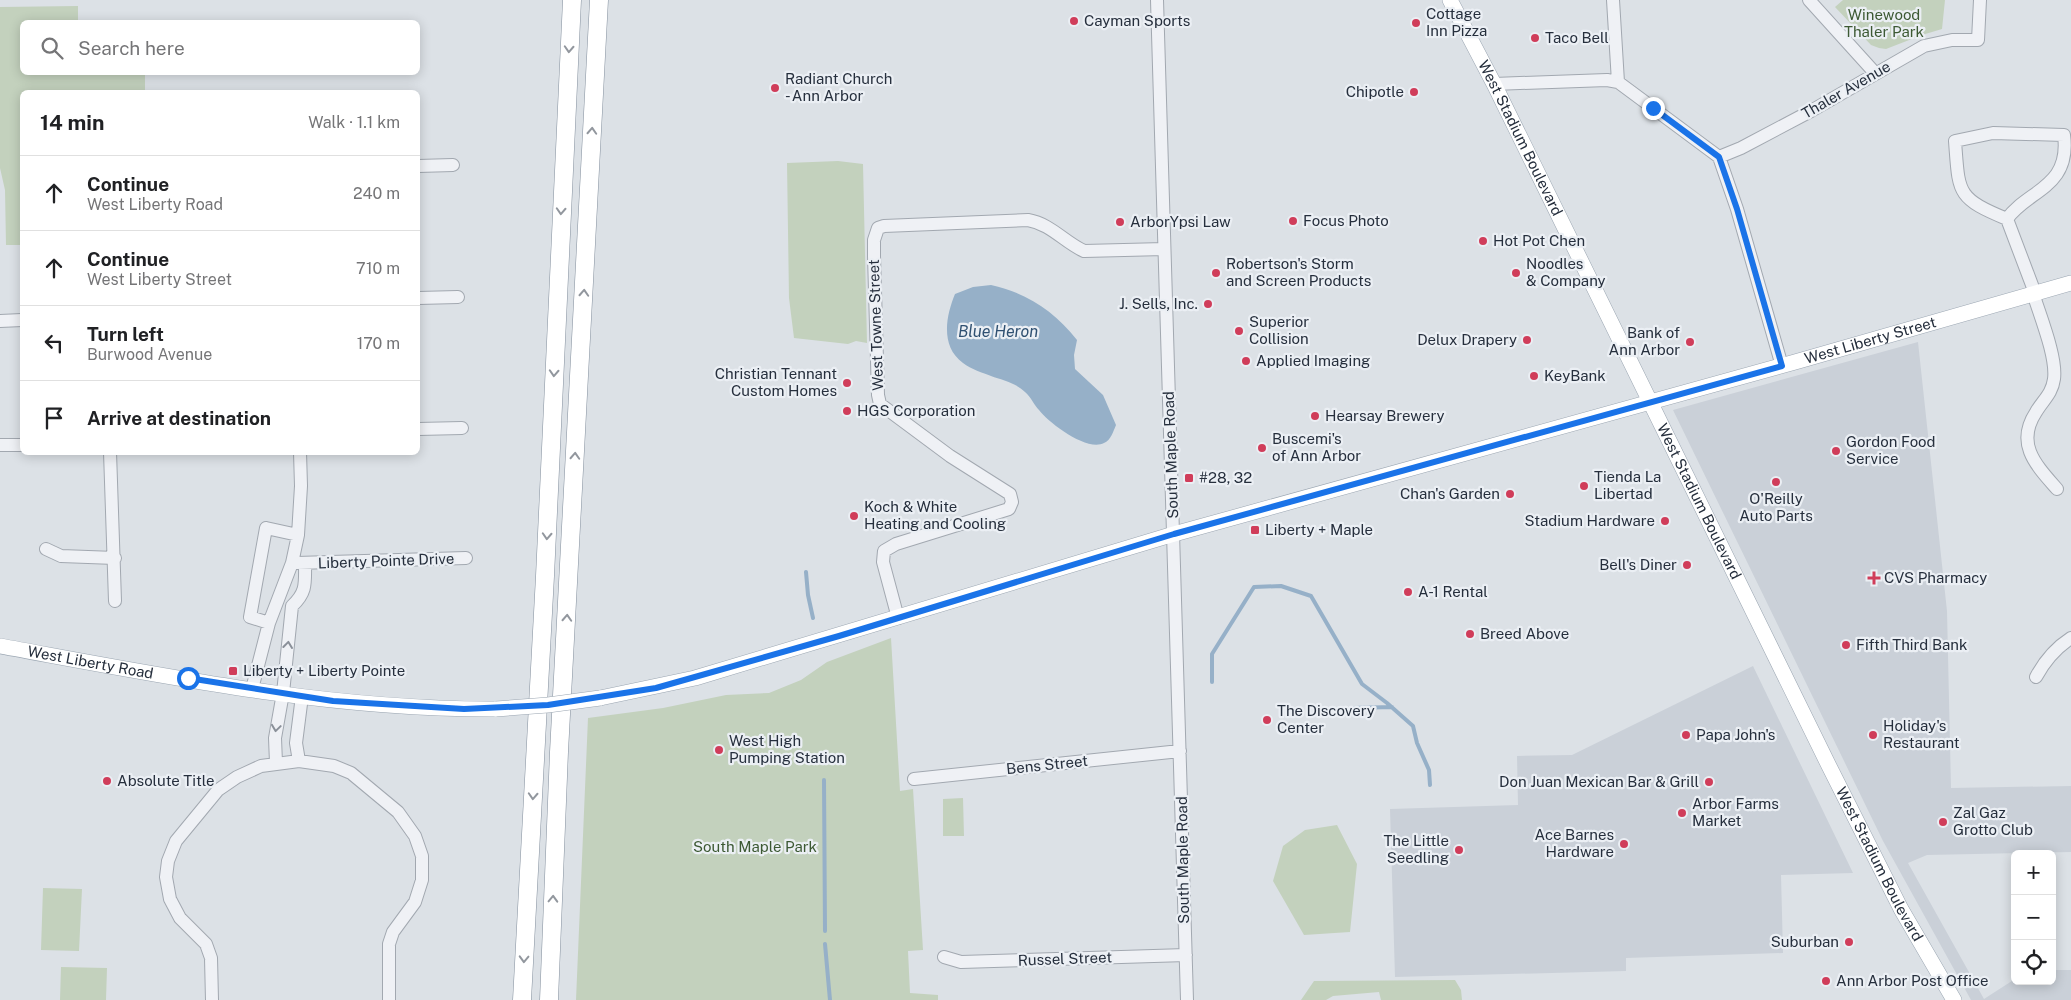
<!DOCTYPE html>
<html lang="en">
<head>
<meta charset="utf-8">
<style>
	body { margin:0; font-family:"Public Sans",sans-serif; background:#f2f2f2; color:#202124 }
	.controls { position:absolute; right:15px; bottom:15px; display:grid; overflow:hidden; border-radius:8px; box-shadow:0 2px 12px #0003 }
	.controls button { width:45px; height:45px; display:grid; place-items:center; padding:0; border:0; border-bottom:1px solid #e0e0e0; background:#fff; color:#202124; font:25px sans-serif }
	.stop { position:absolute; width:15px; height:15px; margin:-11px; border:4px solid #1a73e8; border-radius:50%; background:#fff }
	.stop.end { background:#1a73e8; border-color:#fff; box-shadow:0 1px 5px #0008 }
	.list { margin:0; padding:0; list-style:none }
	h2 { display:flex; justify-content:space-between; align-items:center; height:65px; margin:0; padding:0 20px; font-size:21px }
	h2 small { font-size:16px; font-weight:400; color:#757577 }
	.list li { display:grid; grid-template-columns:32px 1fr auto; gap:15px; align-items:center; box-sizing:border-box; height:75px; padding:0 20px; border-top:1px solid #e0e0e0 }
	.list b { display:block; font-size:19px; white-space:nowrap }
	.list p { margin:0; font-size:16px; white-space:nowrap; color:#757577 }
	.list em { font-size:16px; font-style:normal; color:#757577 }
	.icon { flex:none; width:28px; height:28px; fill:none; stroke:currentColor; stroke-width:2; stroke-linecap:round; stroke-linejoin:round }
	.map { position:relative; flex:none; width:2071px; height:1000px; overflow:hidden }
	.search { position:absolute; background:#fff; box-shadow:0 2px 12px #0003; left:20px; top:20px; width:400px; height:55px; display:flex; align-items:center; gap:12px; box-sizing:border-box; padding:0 18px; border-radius:8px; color:#757577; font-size:19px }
	.panel { position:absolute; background:#fff; box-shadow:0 2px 12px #0003; left:20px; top:90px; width:400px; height:365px; border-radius:8px }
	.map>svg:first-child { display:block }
</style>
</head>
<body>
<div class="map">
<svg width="2071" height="1000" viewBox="0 0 2071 1000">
	<rect width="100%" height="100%" fill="#dce1e6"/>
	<path fill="#cad0d8" d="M 1918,342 L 1947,611 L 1951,788 L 2071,786 L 2071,852 L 1927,855 L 1908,863 L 1984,999 L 2015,979 L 2015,981 L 2052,981 L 2052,970 L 2071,970 L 2071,1000 L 1971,1000 L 1883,841 L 1673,410 Z
		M 1753,666 L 1853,873 L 1781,875 L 1783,953 L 1626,958 L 1626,971 L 1395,977 L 1390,809 L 1518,805 L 1517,756 L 1572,755 Z"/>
	<path fill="#c3d1bd" d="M 1843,0 L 1945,0 L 1942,29 L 1922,35 L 1886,49 L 1879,48 L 1871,45 L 1835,7 Z
		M 78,6 L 78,22 L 22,22 L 22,72 L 145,73 L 145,92 L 22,92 L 22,245 L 6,245 L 5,190 L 0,168 L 0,7 Z
		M 838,161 L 863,164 L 867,343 L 856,341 L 848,344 L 794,338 L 789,298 L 787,163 Z
		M 891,638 L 900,791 L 913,789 L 923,950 L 908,951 L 910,993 L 938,995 L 938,1000 L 576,1000 L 588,718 L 663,708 L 726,695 L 769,693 L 801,680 L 827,662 Z
		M 963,798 L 964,836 L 943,836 L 943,799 Z
		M 1337,825 L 1357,864 L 1350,932 L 1304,935 L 1273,881 L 1283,846 L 1305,830 Z
		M 43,888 L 82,889 L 79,951 L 41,950 Z
		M 61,967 L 107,968 L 106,1000 L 60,1000 Z
		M 1455,980 L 1461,990 L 1462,1000 L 1381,1000 L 1379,992 L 1333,996 L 1326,1000 L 1301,1000 L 1314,981 Z"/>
	<path fill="#96b0c8" d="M 991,285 C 1027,293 1054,311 1077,340 L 1074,355 L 1075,369 L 1103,395 L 1116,425 C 1113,432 1111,440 1104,443 C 1087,452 1049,423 1039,410 C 1034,405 1031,397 1025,392 C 1016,383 1002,380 991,376 C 983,373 971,369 963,363 C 940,346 946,316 955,294 L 973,287 Z"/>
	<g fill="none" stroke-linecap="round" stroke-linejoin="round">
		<path stroke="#96b0c8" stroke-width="4" d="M 806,572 L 808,595 L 813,618
			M 1212,682 L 1212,654 L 1254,587 L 1281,586 L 1311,596 L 1362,684 L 1387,703 L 1413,726 L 1417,743 L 1429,770 L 1430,785
			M 1353,708 L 1392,707
			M 824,780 L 825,931
			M 825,944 L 830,1000"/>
		<defs>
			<path id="minor" d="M 1157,0 L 1187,1000
				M 1613,0 L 1618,82 L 1719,157 L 1737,209 L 1782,366
				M 1809,0 L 1875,73
				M 1494,84 L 1607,80 L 1618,82
				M 1719,157 L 1741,148 L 1811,111 L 1924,46 L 1952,40 L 1978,40 L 1980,0
				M 418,166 L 453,165
				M 2007,219 C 2027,190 2071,188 2064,135 L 1993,133 L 1955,141 C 1959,193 1956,198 2007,219 L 2035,293
				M 2033,293 C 2040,316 2057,357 2054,379 C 2052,394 2043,400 2036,412 C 2015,444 2036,465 2057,489
				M 418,298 L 458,297
				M 0,321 L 22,320
				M 418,429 L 462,428
				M 0,445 L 22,445
				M 110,452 L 115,601
				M 46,549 L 61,556 L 115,558
				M 297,563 L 466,558
				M 898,618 L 883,562 L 884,551 L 896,544 L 1009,509 L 1012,502 L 1010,494 L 950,456 L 880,404 L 878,395 L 874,256 L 874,240 L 878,228 L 884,226 L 1028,220 C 1051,224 1064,242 1084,251 L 1164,249
				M 269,623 L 250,617 L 266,528 L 298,535
				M 2036,677 C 2044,662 2057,647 2071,638
				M 252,689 L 269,623 L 292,563 L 298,535 L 301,486 L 300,452
				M 299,761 L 296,743 L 302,696
				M 276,763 L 275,738 L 283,693 L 292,606 C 307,592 305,583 305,564
				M 914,779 L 1180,751
				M 944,957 L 961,962 L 1186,955
				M 212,1000 L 211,958 L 206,944 L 180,918 L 170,899 L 166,877 L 168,861 L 176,841 L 218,790 L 237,777 L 261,766 L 299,761 L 334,766 L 351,773 L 398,812 L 415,836 L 422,856 L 422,880 L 415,902 L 393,932 L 389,944 L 389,1000"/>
			<g id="major">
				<path id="s1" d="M 1450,0 L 1494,84 L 1829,766 L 1901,909 L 1954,1000"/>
				<path id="s2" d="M 0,646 C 164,676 329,710 496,709"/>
				<path id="s3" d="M 600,698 L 695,678 L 1174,534 L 1795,362 L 2071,283"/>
			</g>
			<path id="highway" d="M 522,1000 L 545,576 L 572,0
				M 549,1000 L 559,752 L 599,0"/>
		</defs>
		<use href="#minor" stroke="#a2a8b0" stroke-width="14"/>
		<use href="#major" stroke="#9ba6b2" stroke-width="16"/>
		<use href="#highway" stroke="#838f9d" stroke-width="19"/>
		<use href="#minor" stroke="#eff1f5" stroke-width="12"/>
		<use href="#major" stroke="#fff" stroke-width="15"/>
		<use href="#highway" stroke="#fff" stroke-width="18"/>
		<defs>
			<path id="major-bridge" d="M 496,709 L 548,705 L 600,698"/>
		</defs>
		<use href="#major-bridge" stroke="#9ba6b2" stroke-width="16" stroke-linecap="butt"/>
		<use href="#major-bridge" stroke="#fff" stroke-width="15"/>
	</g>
	<defs><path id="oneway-chevron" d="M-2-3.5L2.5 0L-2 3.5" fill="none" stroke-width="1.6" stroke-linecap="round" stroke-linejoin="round" transform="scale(1.25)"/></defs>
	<g stroke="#92979e">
		<use href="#oneway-chevron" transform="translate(569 49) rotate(93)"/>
		<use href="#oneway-chevron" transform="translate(592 131) rotate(-87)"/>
		<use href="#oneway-chevron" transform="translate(561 211) rotate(93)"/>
		<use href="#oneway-chevron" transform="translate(584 293) rotate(-87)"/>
		<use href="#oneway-chevron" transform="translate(554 373) rotate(93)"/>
		<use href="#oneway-chevron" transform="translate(575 456) rotate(-87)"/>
		<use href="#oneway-chevron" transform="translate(547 536) rotate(93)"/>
		<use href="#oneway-chevron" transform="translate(567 618) rotate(-87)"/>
		<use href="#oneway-chevron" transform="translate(533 796) rotate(93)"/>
		<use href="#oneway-chevron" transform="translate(553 899) rotate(-88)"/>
		<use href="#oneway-chevron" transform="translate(524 959) rotate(92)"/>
	</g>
	<g stroke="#8a9099">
		<use href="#oneway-chevron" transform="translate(288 645) rotate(-83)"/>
		<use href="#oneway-chevron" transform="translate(276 728) rotate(98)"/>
	</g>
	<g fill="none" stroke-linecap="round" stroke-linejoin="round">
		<path stroke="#1a73e8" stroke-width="6" d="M 188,678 L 333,701 L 464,709 L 548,705 L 656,688 L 839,636 L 1174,534 L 1782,366 L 1737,209 L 1719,157 L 1653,108"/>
	</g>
	<g fill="#d03d5a" stroke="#ebeff4" stroke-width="2">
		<circle cx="1074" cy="21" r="5"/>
		<circle cx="1416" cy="23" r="5"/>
		<circle cx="1535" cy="38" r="5"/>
		<circle cx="775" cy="88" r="5"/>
		<circle cx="1414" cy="92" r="5"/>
		<circle cx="1293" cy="221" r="5"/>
		<circle cx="1120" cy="222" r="5"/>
		<circle cx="1483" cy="241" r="5"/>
		<circle cx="1216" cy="273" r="5"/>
		<circle cx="1516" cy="273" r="5"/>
		<circle cx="1208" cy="304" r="5"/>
		<circle cx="1239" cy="331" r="5"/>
		<circle cx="1527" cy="340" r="5"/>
		<circle cx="1690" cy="342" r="5"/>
		<circle cx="1246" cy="361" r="5"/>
		<circle cx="1534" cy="376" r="5"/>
		<circle cx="847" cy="383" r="5"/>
		<circle cx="847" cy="411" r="5"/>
		<circle cx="1315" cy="416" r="5"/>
		<circle cx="1262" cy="448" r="5"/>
		<circle cx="1836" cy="451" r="5"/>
		<rect x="1184" y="473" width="10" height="10" rx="2.5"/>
		<circle cx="1776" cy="482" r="5"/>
		<circle cx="1584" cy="486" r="5"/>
		<circle cx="1510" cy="494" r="5"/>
		<circle cx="854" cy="516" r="5"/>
		<circle cx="1665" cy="521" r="5"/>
		<rect x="1250" y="525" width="10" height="10" rx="2.5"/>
		<circle cx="1687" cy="565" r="5"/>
		<path d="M1871.5 570.5h5v5h5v5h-5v5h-5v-5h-5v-5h5z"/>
		<circle cx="1408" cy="592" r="5"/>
		<circle cx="1470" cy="634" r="5"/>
		<circle cx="1846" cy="645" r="5"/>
		<rect x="228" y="666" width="10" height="10" rx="2.5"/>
		<circle cx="1267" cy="720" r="5"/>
		<circle cx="1686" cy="735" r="5"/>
		<circle cx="1873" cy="735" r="5"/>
		<circle cx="719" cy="750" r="5"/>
		<circle cx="107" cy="781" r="5"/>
		<circle cx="1709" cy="782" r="5"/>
		<circle cx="1682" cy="813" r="5"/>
		<circle cx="1943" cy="822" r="5"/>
		<circle cx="1624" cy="844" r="5"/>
		<circle cx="1459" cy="850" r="5"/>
		<circle cx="1849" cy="942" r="5"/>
		<circle cx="1826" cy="981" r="5"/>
	</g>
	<g text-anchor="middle" stroke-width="4.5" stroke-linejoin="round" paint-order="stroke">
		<g font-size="15" fill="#262f3d" stroke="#ebeff4" text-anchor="start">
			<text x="1426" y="19">Cottage<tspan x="1426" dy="17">Inn Pizza</tspan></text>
			<text x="1084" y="26">Cayman Sports</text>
			<text x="1545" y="43">Taco Bell</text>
			<text x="785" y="84">Radiant Church<tspan x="785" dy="17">- Ann Arbor</tspan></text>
			<text x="1404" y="97" text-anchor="end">Chipotle</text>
			<text x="1303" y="226">Focus Photo</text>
			<text x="1130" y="227">ArborYpsi Law</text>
			<text x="1493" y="246">Hot Pot Chen</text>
			<text x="1226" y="269">Robertson's Storm<tspan x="1226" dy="17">and Screen Products</tspan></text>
			<text x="1526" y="269">Noodles<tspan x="1526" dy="17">&amp; Company</tspan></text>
			<text x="1198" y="309" text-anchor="end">J. Sells, Inc.</text>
			<text x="1249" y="327">Superior<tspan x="1249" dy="17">Collision</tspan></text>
			<text x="1680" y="338" text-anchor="end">Bank of<tspan x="1680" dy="17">Ann Arbor</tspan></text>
			<text x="1517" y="345" text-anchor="end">Delux Drapery</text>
			<text x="1256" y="366">Applied Imaging</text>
			<text x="837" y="379" text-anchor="end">Christian Tennant<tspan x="837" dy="17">Custom Homes</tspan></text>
			<text x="1544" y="381">KeyBank</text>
			<text x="857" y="416">HGS Corporation</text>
			<text x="1325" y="421">Hearsay Brewery</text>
			<text x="1272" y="444">Buscemi's<tspan x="1272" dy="17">of Ann Arbor</tspan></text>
			<text x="1846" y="447">Gordon Food<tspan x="1846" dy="17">Service</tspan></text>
			<text x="1594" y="482">Tienda La<tspan x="1594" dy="17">Libertad</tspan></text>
			<text x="1199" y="483">#28, 32</text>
			<text x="1500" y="499" text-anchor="end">Chan's Garden</text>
			<text x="1776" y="504" text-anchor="middle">O'Reilly<tspan x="1776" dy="17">Auto Parts</tspan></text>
			<text x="864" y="512">Koch &amp; White<tspan x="864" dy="17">Heating and Cooling</tspan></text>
			<text x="1655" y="526" text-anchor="end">Stadium Hardware</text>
			<text x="1265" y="535">Liberty + Maple</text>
			<text x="1677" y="570" text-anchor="end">Bell's Diner</text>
			<text x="1884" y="583">CVS Pharmacy</text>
			<text x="1418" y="597">A-1 Rental</text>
			<text x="1480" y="639">Breed Above</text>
			<text x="1856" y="650">Fifth Third Bank</text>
			<text x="243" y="676">Liberty + Liberty Pointe</text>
			<text x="1277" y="716">The Discovery<tspan x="1277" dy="17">Center</tspan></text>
			<text x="1883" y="731">Holiday's<tspan x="1883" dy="17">Restaurant</tspan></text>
			<text x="1696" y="740">Papa John's</text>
			<text x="729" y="746">West High<tspan x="729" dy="17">Pumping Station</tspan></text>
			<text x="117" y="786">Absolute Title</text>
			<text x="1699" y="787" text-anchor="end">Don Juan Mexican Bar &amp; Grill</text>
			<text x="1692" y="809">Arbor Farms<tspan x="1692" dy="17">Market</tspan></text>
			<text x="1953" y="818">Zal Gaz<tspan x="1953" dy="17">Grotto Club</tspan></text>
			<text x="1614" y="840" text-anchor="end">Ace Barnes<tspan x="1614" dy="17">Hardware</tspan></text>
			<text x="1449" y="846" text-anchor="end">The Little<tspan x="1449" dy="17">Seedling</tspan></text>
			<text x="1839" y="947" text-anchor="end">Suburban</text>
			<text x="1836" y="986">Ann Arbor Post Office</text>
		</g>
		<g font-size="15" fill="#3c5933" stroke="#ebeff4">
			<text x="1884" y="20">Winewood<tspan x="1884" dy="17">Thaler Park</tspan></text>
			<text x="755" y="852">South Maple Park</text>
		</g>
		<g font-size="15" fill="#262f3d" stroke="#ebeff4">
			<text transform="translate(1846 90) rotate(-30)" y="5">Thaler Avenue</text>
			<text dy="5" stroke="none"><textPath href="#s1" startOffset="155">West Stadium Boulevard</textPath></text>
			<text transform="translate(876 325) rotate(-92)" y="5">West Towne Street</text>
			<text dy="5" stroke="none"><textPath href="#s3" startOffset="1320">West Liberty Street</textPath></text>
			<text transform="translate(1171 455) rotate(-92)" y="5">South Maple Road</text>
			<text dy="5" stroke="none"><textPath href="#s1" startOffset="560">West Stadium Boulevard</textPath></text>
			<text transform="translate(386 561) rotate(-2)" y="5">Liberty Pointe Drive</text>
			<text dy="5" stroke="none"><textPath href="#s2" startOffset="92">West Liberty Road</textPath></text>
			<text transform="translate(1047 765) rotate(-6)" y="5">Bens Street</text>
			<text transform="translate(1183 860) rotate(-91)" y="5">South Maple Road</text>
			<text dy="5" stroke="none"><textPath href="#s1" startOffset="965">West Stadium Boulevard</textPath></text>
			<text transform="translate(1065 959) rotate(-2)" y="5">Russel Street</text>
		</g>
		<g font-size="16" font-style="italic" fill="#2f5071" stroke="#ebeff4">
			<text x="998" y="337">Blue Heron</text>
		</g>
	</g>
</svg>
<div class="controls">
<button>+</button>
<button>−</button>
<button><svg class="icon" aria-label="locate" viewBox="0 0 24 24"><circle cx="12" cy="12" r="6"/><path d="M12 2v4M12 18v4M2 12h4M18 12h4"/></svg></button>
</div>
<div class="stop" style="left:188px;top:678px"></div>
<div class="stop end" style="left:1653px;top:108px"></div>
<div class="search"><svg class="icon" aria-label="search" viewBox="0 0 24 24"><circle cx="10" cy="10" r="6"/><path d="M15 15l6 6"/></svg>Search here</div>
<section class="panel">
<h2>14 min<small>Walk · 1.1 km</small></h2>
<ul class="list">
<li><svg class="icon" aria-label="ahead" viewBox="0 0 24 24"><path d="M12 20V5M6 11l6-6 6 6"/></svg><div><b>Continue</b><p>West Liberty Road</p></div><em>240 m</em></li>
<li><svg class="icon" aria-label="ahead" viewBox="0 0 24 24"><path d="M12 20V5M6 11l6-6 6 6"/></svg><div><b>Continue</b><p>West Liberty Street</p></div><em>710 m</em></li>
<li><svg class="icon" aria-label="left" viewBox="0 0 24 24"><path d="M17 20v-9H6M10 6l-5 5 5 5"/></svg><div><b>Turn left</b><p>Burwood Avenue</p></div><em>170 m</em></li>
<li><svg class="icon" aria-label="arrive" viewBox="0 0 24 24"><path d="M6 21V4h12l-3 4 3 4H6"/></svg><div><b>Arrive at destination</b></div></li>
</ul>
</section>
</div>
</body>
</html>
